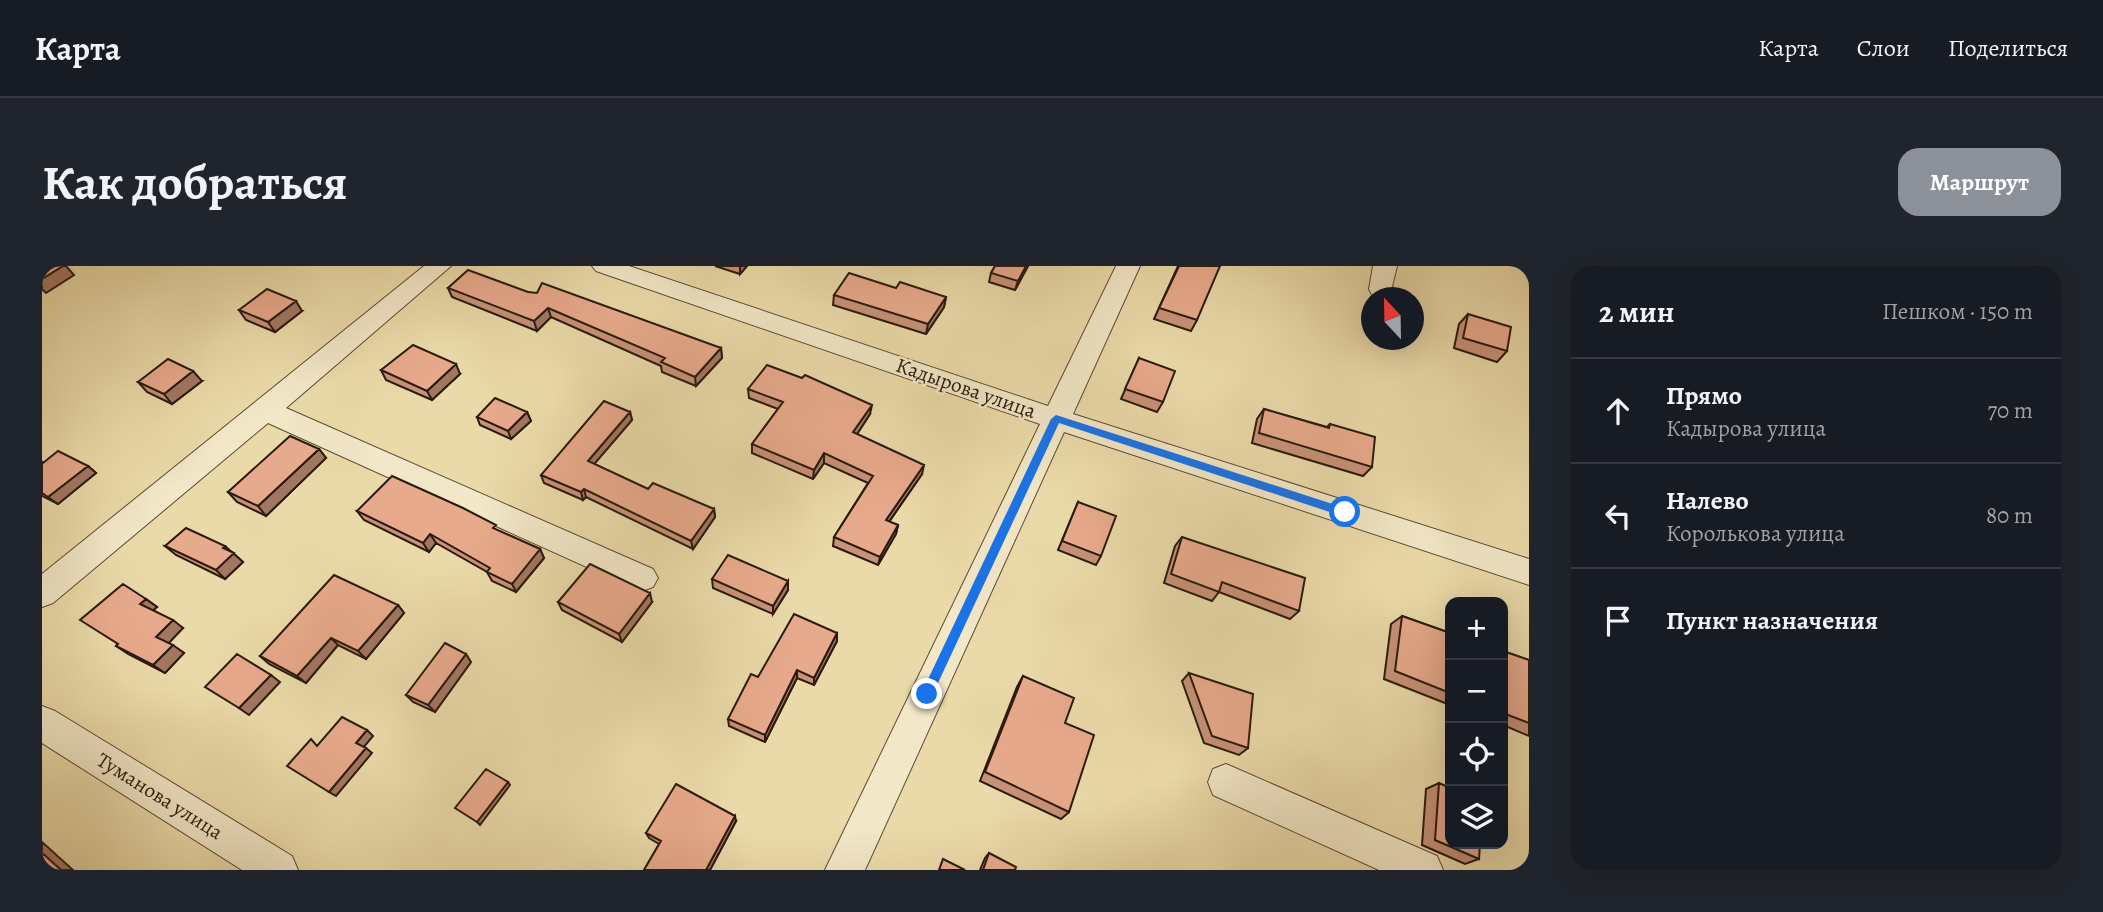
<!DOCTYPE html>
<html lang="ru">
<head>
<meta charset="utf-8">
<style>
	body { margin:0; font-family:Alegreya,serif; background:#20242c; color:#f1f3f6 }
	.controls { position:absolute; right:21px; bottom:21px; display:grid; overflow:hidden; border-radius:14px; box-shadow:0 7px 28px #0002 }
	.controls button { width:63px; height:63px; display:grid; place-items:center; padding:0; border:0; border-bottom:2px solid #363941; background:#171b24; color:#f1f3f6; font:35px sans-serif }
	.compass { position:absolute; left:1319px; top:21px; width:63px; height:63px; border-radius:50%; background:#171b24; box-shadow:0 7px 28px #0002; rotate:338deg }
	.stop { position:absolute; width:21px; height:21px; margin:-16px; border:5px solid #1a73e8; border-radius:50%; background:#fff }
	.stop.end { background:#1a73e8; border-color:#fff; box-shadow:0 2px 7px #0008 }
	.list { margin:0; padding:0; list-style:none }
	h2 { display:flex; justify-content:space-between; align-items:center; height:91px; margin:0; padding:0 28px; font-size:30px }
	h2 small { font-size:23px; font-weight:400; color:#9ea1a6 }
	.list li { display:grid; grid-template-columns:46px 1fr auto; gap:21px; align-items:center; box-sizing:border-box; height:105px; padding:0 28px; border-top:2px solid #363941 }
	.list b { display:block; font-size:26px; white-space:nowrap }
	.list p { margin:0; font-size:23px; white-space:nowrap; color:#9ea1a6 }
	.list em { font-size:23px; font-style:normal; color:#9ea1a6 }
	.icon { flex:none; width:38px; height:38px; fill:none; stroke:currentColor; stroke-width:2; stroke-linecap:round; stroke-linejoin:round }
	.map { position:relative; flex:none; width:1487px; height:604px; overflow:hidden; border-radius:21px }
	header { display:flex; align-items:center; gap:42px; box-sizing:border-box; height:98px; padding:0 35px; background:#171b24; border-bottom:2px solid #363941 }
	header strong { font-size:33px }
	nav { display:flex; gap:38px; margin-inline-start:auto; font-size:24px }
	.intro { display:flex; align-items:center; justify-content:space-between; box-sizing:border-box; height:168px; padding:0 42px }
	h1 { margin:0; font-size:49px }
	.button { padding:18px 32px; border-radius:21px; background:#8c9099; color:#fff; font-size:24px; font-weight:700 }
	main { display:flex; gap:42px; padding:0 42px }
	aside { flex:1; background:#171b24; border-radius:21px; box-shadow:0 7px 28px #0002 }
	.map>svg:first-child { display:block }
</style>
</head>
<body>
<header>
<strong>Карта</strong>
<nav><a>Карта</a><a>Слои</a><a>Поделиться</a></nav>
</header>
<div class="intro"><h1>Как добраться</h1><a class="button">Маршрут</a></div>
<main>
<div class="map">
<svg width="1487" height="604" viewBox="0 0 1487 604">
	<rect width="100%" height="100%" fill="#ebdaa9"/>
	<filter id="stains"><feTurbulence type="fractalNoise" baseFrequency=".00286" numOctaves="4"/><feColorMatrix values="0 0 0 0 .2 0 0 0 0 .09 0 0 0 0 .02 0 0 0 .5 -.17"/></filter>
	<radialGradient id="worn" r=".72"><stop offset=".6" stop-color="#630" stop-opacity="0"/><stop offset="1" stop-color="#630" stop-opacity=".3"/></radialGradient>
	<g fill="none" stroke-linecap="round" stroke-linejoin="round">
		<defs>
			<path id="minor" d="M 382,0 L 409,0 L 244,142 L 611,303 L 616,312 L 611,321 L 600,325 L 589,321 L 226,157 L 11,337 L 0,341 L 0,308 Z
				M 550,0 L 587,0 L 1006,140 L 1074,0 L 1098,0 L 1031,148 L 1487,293 L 1487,319 L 1022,166 L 823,604 L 783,604 L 998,158 L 554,5 Z
				M 1331,0 L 1355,0 L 1348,29 L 1339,31 L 1330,29 L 1327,23 Z
				M 0,440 L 13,445 L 250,590 L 256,604 L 200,604 L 0,477 Z
				M 1184,498 L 1395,590 L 1401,604 L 1337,604 L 1171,529 L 1166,516 L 1171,503 Z"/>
		</defs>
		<use href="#minor" stroke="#5b4a34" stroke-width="2"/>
		<use href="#minor" fill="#f2e7c7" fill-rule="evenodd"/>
	</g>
	<path fill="#c89278" stroke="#2b1a0d" stroke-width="2" d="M 673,0 L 705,0 L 698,8 Z
		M 953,0 L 986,0 L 973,24 L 947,16 L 949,7 Z
		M 1136,0 L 1155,54 L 1149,65 L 1112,53 Z
		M 406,22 L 486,26 L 679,82 L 680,92 L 654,120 L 620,106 L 619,100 L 509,51 L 495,65 L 410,31 Z
		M 854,22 L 904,31 L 902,41 L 884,68 L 791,39 L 792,29 Z
		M 197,44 L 260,45 L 233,66 L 204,54 Z
		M 1426,48 L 1465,85 L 1455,96 L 1412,82 L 1417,58 Z
		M 1097,92 L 1121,136 L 1115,146 L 1079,133 Z
		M 339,104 L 418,108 L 390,134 L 344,114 Z
		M 160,115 L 130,138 L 105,126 L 96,116 Z
		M 706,123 L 828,148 L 815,168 L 880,208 L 847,256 L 856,259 L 854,268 L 836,299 L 791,280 L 792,271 L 826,217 L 782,197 L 771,213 L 710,187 L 710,178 L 736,143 L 707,132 Z
		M 1222,143 L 1285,161 L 1288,158 L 1330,201 L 1321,210 L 1210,177 L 1215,153 Z
		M 485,146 L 489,155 L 469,173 L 438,159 L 435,151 Z
		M 588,146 L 590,154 L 552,198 L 606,223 L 672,243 L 673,251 L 651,283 L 544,231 L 541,234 L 502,217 L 499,209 Z
		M 277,183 L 284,192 L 224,250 L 195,236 L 186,226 Z
		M 0,196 L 46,200 L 54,207 L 16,238 L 0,230 Z
		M 1036,236 L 1059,290 L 1054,299 L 1016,284 Z
		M 315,245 L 457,265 L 498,283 L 502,292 L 474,326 L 450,315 L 445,306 L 394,277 L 387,286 L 322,254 Z
		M 1140,271 L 1257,345 L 1248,353 L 1177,326 L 1170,335 L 1122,317 L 1133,280 Z
		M 123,280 L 190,286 L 201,296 L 183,313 L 134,289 Z
		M 670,313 L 746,315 L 746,324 L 731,348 L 671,322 Z
		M 104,333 L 115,341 L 111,344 L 141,362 L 126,377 L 142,387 L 123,407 L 86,388 L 74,380 Z
		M 516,336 L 610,336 L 580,376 L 520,344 Z
		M 356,339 L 362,347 L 324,393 L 296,379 L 264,417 L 227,398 L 218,390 Z
		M 1360,350 L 1408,367 L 1408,439 L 1342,413 L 1349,358 Z
		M 795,367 L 795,375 L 772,419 L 755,412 L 723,476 L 687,460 L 686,453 L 716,411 Z
		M 1461,385 L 1487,394 L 1487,470 L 1461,459 Z
		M 429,396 L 393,446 L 371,436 L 364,429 Z
		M 1147,407 L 1206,482 L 1197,489 L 1162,477 L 1140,415 Z
		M 981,410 L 1023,457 L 1027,546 L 1019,553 L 938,515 L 975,421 Z
		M 1397,517 L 1437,593 L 1423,598 L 1380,579 L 1384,523 Z
		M 694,555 L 668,604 L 602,604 L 617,578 L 607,572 L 604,567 Z
		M 947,587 L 973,604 L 938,604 L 943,592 Z"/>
	<path fill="#a27762" stroke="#2b1a0d" stroke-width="2" d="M 21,0 L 24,0 L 32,9 L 4,27 L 0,23 L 0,13 Z
		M 698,0 L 705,0 L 698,8 Z
		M 984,0 L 986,0 L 973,24 L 976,15 Z
		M 904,31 L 902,41 L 884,68 L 886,58 Z
		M 254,35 L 260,45 L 233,66 L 226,56 Z
		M 506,42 L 509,51 L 495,65 L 492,55 Z
		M 679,82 L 680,92 L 654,120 L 653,111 Z
		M 414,98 L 418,108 L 390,134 L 385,125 Z
		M 151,105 L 160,115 L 130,138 L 122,128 Z
		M 830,139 L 828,148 L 810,176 L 811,166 Z
		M 485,146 L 489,155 L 469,173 L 466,165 Z
		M 588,146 L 590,154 L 548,203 L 546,195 Z
		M 277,183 L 284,192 L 224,250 L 216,240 Z
		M 782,187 L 782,197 L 771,213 L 772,204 Z
		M 882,199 L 880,208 L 842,263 L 844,254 Z
		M 46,200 L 54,207 L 16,238 L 6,231 Z
		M 542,223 L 544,231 L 541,234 L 539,226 Z
		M 672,243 L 673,251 L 651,283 L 649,275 Z
		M 856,259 L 854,268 L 836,299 L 838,291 Z
		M 388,268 L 394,277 L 387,286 L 381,277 Z
		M 183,280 L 201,296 L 183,313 L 174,304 L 181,282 Z
		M 498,283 L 502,292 L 474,326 L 470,318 Z
		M 746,315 L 746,324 L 731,348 L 731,340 Z
		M 608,327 L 610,336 L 580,376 L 577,368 Z
		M 104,333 L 115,341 L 109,346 L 98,338 Z
		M 356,339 L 362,347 L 324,393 L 316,385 Z
		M 131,354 L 141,362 L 125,379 L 114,371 Z
		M 795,367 L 795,375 L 772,419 L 772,412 Z
		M 289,372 L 296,379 L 264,417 L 255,410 Z
		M 131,379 L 142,387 L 123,407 L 111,399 Z
		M 424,388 L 429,396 L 393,446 L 386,439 Z
		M 755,404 L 755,412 L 723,476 L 723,469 Z
		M 229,409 L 238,416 L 207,449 L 197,442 Z
		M 325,464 L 331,470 L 321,482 L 314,477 Z
		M 324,482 L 330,487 L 294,530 L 287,526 Z
		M 466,516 L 468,519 L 438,559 L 435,556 Z
		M 693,550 L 694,555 L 668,604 L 664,604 Z
		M 0,576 L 31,604 L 19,604 L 0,587 Z"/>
	<path fill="#e8aa8c" stroke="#2b1a0d" stroke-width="2" d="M 0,0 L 21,0 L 0,13 Z
		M 953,0 L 984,0 L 976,15 L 949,7 Z
		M 1137,0 L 1178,0 L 1155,54 L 1117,42 Z
		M 426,4 L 486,26 L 495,27 L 500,17 L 679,82 L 653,111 L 619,96 L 623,92 L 506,42 L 492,55 L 406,22 Z
		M 807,7 L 854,22 L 858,16 L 904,31 L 886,58 L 792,29 Z
		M 225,23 L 254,35 L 226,56 L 197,44 Z
		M 1426,48 L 1469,61 L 1465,85 L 1421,72 Z
		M 371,79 L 414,98 L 385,125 L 339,104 Z
		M 1097,92 L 1133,105 L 1121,136 L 1083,123 Z
		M 126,93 L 151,105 L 122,128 L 96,116 Z
		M 725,99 L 760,112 L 763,109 L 830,139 L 811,166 L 882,199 L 844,254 L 856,259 L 838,291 L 792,271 L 831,210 L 782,187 L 772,204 L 710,178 L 741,136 L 706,123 Z
		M 453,132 L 485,146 L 466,165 L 435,151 Z
		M 562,135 L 588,146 L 546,195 L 606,223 L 611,217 L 672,243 L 649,275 L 542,223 L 539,226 L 499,209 Z
		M 1222,143 L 1287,162 L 1288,158 L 1333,171 L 1330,201 L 1217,167 Z
		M 248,170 L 277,183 L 216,240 L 186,226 Z
		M 16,185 L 46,200 L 6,231 L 0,227 L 0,196 L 1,197 Z
		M 350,210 L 421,242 L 454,259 L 451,262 L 498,283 L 470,318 L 445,306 L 448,302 L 388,268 L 381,277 L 315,245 Z
		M 1036,236 L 1074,250 L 1059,290 L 1020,275 Z
		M 144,262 L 183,280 L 181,282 L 192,287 L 174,304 L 123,280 Z
		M 1140,271 L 1263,312 L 1257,345 L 1180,316 L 1177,326 L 1129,308 Z
		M 686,289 L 746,315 L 731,340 L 670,313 Z
		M 548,298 L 608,327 L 577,368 L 516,336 Z
		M 292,309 L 356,339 L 316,385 L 289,372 L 255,410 L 218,390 Z
		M 81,318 L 104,333 L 98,338 L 131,354 L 114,371 L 131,379 L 111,399 L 74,380 L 76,378 L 38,354 Z
		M 752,348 L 795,367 L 772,412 L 755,404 L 723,469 L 686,453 L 709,408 L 716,411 Z
		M 1360,350 L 1408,367 L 1408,427 L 1353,405 Z
		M 403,377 L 424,388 L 386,439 L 364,429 Z
		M 1461,385 L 1487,394 L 1487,457 L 1461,447 Z
		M 195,388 L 229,409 L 197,442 L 163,421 Z
		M 1147,407 L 1211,428 L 1206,482 L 1170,470 Z
		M 981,410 L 1032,432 L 1023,457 L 1052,469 L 1027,546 L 943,506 Z
		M 300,451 L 325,464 L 314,477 L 324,482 L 287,526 L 245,500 L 269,473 L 275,480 Z
		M 444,503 L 466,516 L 435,556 L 413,542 Z
		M 1397,517 L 1408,522 L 1408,578 L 1438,578 L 1437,593 L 1393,574 Z
		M 634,518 L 693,550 L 664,604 L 602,604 L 619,575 L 604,567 Z
		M 0,587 L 19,604 L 0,604 Z
		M 947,587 L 974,601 L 973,604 L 941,604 Z
		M 901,593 L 923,604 L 897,604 Z"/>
	<path fill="#1a73e8" d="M 1014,149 L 1303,242 L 1309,246 L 1303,251 L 1017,157 L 889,432 L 881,432 L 881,424 L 1009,153 Z"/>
	<g text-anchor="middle" stroke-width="5" stroke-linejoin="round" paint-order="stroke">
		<g font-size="21" fill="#2b1a0d" stroke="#f2e7c7">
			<text transform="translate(924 122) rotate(19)" y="7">Кадырова улица</text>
			<text transform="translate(118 530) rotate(32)" y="7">Туманова улица</text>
		</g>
	</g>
	<rect width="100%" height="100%" filter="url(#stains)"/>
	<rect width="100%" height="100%" fill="url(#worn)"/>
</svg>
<div class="controls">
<button>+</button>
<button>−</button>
<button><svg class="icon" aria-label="locate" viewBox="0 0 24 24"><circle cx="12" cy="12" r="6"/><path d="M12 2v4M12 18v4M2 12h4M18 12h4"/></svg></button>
<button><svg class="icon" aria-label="layers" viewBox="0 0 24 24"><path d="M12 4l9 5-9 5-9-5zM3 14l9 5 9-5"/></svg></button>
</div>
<svg class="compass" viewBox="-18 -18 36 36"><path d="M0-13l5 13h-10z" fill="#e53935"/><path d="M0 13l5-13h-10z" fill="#9ea1a6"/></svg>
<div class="stop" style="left:1303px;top:246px"></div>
<div class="stop end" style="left:885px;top:428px"></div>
</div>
<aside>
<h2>2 мин<small>Пешком · 150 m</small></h2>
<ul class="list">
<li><svg class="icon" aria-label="ahead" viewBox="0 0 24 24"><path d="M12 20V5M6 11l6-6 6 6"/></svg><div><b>Прямо</b><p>Кадырова улица</p></div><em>70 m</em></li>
<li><svg class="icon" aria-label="left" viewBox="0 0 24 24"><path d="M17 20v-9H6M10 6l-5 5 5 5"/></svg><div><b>Налево</b><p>Королькова улица</p></div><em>80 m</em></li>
<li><svg class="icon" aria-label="arrive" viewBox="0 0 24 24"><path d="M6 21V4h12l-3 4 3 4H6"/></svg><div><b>Пункт назначения</b></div></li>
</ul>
</aside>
</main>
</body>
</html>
